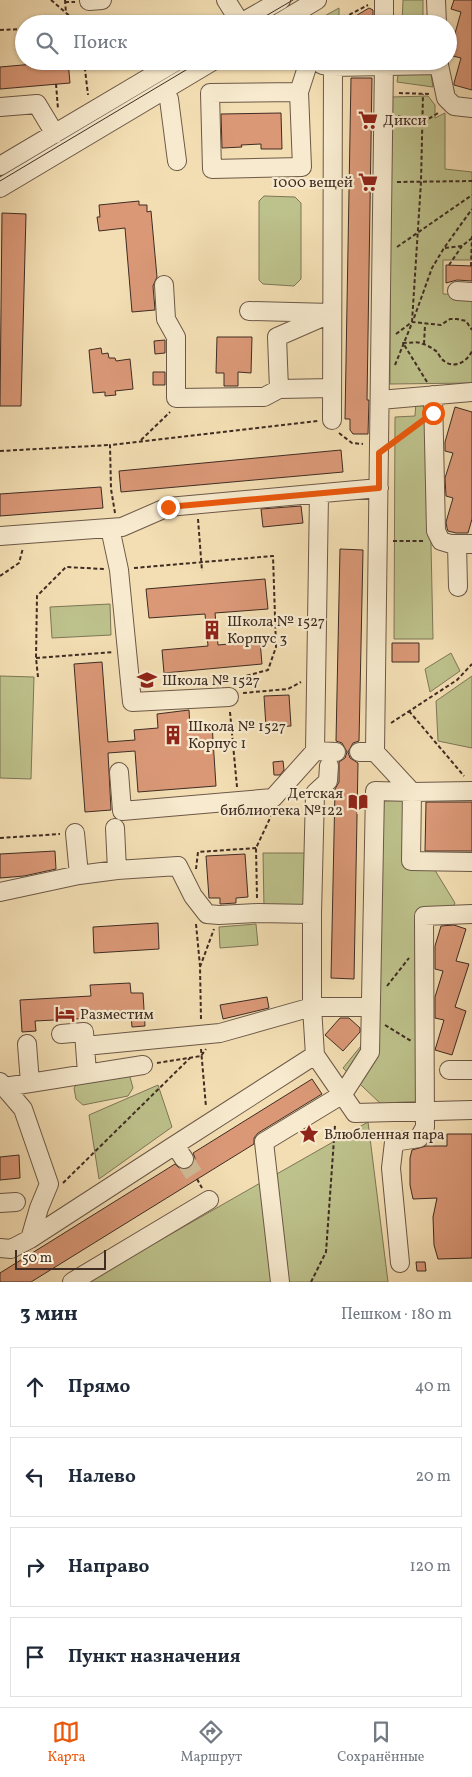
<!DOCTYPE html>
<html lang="ru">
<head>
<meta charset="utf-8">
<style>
	body { margin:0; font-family:Vollkorn,serif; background:#f2f2f3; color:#1f2937 }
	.scale { position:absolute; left:15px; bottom:12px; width:91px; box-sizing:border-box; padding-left:5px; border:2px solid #3f2c23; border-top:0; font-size:14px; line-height:18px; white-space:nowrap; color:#3f2c23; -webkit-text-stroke:4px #f7eace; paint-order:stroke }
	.stop { position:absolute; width:15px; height:15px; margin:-11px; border:4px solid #ea580c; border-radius:50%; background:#fff }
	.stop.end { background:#ea580c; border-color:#fff; box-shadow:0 1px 5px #0008 }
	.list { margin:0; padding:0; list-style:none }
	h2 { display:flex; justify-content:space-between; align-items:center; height:65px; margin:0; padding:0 20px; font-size:21px }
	h2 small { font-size:16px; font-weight:400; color:#747a83 }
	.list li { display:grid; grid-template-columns:32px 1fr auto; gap:15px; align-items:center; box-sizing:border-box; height:80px; margin:0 10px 10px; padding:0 10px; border:1px solid #e0e1e3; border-radius:0px }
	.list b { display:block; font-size:19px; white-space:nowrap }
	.list em { font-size:16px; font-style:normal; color:#747a83 }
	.icon { flex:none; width:28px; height:28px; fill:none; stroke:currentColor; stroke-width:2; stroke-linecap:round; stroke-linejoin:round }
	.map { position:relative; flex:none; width:472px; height:1282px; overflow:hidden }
	.search { position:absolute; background:#fff; box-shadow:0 1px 4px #0004; left:15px; right:15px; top:15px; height:55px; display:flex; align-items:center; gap:12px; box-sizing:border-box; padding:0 18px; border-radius:28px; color:#747a83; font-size:19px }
	.sheet { height:425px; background:#fff }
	nav { display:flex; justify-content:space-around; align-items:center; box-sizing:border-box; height:70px; border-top:1px solid #e0e1e3; background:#fff; font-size:14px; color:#747a83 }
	nav a { display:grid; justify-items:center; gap:2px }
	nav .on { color:#ea580c }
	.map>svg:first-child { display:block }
</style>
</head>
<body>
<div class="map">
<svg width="472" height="1282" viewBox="0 0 472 1282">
	<rect width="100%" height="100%" fill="#f3deb3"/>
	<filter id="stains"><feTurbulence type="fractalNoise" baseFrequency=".004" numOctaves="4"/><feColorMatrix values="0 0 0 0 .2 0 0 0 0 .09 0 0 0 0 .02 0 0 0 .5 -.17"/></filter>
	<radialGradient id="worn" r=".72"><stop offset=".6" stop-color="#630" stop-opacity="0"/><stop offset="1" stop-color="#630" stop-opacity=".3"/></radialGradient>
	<path fill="#bdc18b" stroke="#7e7657" d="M 403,0 L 423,0 L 423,24 L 402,24 Z
		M 339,8 L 339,24 L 310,24 Z
		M 399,68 L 430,68 L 433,87 L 397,82 Z
		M 428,96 L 435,105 L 435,118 L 445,113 L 445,169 L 472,172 L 472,260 L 443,260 L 443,294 L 472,295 L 472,383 L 390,384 L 391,97 Z
		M 264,196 L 295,197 L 301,203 L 301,279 L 294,286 L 263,284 L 259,280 L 259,201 Z
		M 416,401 L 428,401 L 433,639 L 394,639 L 395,417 L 415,416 Z
		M 110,604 L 111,635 L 52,638 L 50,607 Z
		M 451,653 L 460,671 L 430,692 L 425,669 Z
		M 0,676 L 34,677 L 31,779 L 0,778 Z
		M 472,676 L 472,748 L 438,741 L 436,701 Z
		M 378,797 L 406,798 L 405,864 L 433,867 L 455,903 L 451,911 L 422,912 L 420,1105 L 382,1105 L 343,1068 L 378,1025 Z
		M 263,853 L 306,853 L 306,909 L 264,908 Z
		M 256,924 L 258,945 L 220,948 L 219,927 Z
		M 123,1072 L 130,1077 L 133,1088 L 128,1096 L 83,1105 L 76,1099 L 74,1088 L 78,1082 Z
		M 158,1085 L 172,1127 L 99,1179 L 89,1115 Z
		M 368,1122 L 388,1282 L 288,1282 L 275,1175 Z
		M 262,1182 L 273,1282 L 87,1282 Z"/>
	<path fill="#da9877" stroke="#3f2c23" d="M 454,0 L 472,0 L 472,90 L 454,85 L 454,83 L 461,58 L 449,55 L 461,12 L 451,9 Z
		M 369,8 L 373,10 L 373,24 L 342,24 Z
		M 68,61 L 70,83 L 0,89 L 0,67 Z
		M 351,78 L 372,78 L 367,400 L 369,400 L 368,434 L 353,434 L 350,430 L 350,419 L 345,419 Z
		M 281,113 L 282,149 L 261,149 L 261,144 L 241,145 L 242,147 L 222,148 L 221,114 Z
		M 139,201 L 139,205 L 147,205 L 147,212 L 151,211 L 157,277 L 153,286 L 155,310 L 132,312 L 125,228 L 99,231 L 97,217 L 100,217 L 99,205 Z
		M 2,213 L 26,214 L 21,406 L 0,406 Z
		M 446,265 L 472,266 L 472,281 L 457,280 L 446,283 Z
		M 217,337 L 252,337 L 251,373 L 238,372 L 238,386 L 224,386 L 224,373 L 216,373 Z
		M 165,340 L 165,353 L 155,354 L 154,341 Z
		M 101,348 L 102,354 L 108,353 L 109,358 L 115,358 L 116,361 L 130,359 L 133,389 L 115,391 L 116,395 L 105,396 L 105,392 L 93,393 L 89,350 Z
		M 153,372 L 165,372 L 165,385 L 153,385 Z
		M 455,407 L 472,412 L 472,519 L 468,533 L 456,533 L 448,531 L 447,528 L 446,522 L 453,498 L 446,496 L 445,478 L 453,453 L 445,451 L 445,442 Z
		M 341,450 L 343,472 L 121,492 L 119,471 Z
		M 101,487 L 103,508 L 0,516 L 0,494 Z
		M 301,506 L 303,523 L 263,527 L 261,509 Z
		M 340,549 L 363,550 L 359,741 L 353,743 L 348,752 L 350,758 L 358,763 L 354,979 L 331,978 L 335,789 L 339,782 L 339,762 L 345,758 L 347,752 L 342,743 L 336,741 Z
		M 265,579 L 268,609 L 215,613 L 218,645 L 260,641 L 262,664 L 164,673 L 162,650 L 208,646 L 205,614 L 149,618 L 146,589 Z
		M 392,643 L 419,643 L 419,662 L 392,662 Z
		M 102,662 L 108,742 L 135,740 L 134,730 L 158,728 L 157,714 L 189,710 L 190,726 L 212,724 L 216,786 L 138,792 L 135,751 L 108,753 L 111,810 L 85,812 L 74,664 Z
		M 289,695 L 291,726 L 266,727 L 264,696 Z
		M 283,761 L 284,770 L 280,775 L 274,775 L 273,762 Z
		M 426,802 L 472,802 L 472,851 L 425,851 Z
		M 55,851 L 56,869 L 24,876 L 0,878 L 0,854 Z
		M 245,854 L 248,897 L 236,898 L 236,903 L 220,904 L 220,898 L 209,898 L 206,856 Z
		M 158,923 L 159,949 L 94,953 L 93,927 Z
		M 454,925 L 466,929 L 456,961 L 469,964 L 455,1007 L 466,1011 L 452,1055 L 435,1050 L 444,1020 L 435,1018 L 435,997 L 443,971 L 435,969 L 435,946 L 441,926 Z
		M 130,983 L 131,993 L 143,993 L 145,1026 L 132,1027 L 131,1016 L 35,1021 L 36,1031 L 22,1032 L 20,1000 L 91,996 L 90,985 Z
		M 267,997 L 269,1008 L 223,1019 L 220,1005 Z
		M 340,1018 L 349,1018 L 360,1028 L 360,1032 L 343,1051 L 325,1035 Z
		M 312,1079 L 322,1094 L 258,1133 L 254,1138 L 254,1144 L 31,1282 L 0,1282 L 0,1273 L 175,1164 L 180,1169 L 189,1168 L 194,1163 L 195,1158 L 193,1153 Z
		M 447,1134 L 472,1134 L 472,1258 L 438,1259 L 434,1245 L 433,1217 L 437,1198 L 413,1199 L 410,1185 L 410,1158 L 412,1150 L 426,1146 L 447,1146 Z
		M 19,1155 L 20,1178 L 0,1180 L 0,1157 Z
		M 416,1262 L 425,1262 L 426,1271 L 417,1271 Z"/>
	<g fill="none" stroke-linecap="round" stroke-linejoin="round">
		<path stroke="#cfba96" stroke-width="18" stroke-dasharray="18 9" stroke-linecap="butt" d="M 184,1159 L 197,1179"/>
		<defs>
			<path id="minor" d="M 226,0 L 241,24
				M 436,0 L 437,24
				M 89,1 L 102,0
				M 239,24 L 281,0
				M 277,24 L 317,0
				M 384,24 L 384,0
				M 384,61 L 375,752 L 412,792
				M 322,65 L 333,67 L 439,65 L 439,61
				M 439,65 L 446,98 L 454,106 L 472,108
				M 164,91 L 169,99 L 177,161
				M 299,92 L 302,167 L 212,169 L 210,93 L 299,92 L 309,61
				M 0,107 L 37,104 L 55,134
				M 0,166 L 177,61
				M 0,188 L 213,61
				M 164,285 L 166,319 L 176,337 L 176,398 L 264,397 L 279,389 L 332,388
				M 457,291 L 472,292
				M 249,311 L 332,313 L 277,337 L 279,389
				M 433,395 L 436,531 L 441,541 L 451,544 L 472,544
				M 380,400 L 472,392
				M 332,420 L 333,67
				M 110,528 L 119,570 L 132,702 L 229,697
				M 0,536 L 122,527 L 168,507 L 379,488
				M 457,544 L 458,587
				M 315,751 L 336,752
				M 359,752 L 375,752
				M 329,766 L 328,781 L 315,793 L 312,914 L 312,1007 L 315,1055 L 355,1113 L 472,1110
				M 119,772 L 122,811 L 273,798 L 315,751 L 319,494
				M 472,791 L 412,792 L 411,861 L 472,862
				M 115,828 L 117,870
				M 75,833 L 79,875 L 117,870 L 178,866 L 193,896 L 207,914 L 219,915 L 258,913 L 312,914
				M 0,892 L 79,875
				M 61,1034 L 84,1032 L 85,1046
				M 27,1044 L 30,1083
				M 449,1070 L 472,1070
				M 87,1073 L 85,1046 L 220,1033 L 312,1007 L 370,1007
				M 0,1082 L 23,1109 L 49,1184 L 39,1208 L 30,1239
				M 5,1087 L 143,1065
				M 184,1159 L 175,1145 L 315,1055
				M 0,1203 L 16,1202
				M 0,1248 L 11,1249 L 30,1239 L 175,1145
				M 400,1263 L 391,1168 L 394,1142 L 419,1138 L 425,1127 L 424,916 L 472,914
				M 72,1282 L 209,1200
				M 280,1282 L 264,1142 L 343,1094 L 370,1052 L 375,791 L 412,792"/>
		</defs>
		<use href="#minor" stroke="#6c5847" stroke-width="20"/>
		<path stroke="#3f2c23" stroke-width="2" stroke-dasharray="4 2.5" stroke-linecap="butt" d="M 51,0 L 79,24
			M 65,0 L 66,13
			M 65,2 L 75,2
			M 343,24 L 343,18 L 368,5
			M 0,30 L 24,29
			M 84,61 L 88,95
			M 56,84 L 58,109
			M 399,93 L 429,94
			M 398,116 L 423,122 L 440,112
			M 397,182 L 472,181
			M 397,247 L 472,195
			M 445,248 L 462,246 L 472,238
			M 449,265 L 462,246
			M 471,266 L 472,234
			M 414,318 L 432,268 L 444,248 L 472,209
			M 412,322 L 421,182 L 423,94
			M 396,334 L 412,322 L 441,325 L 450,319 L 457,319 L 466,321 L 472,330
			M 424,344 L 425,325
			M 395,365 L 412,323
			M 427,382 L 403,343 C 410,343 417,341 423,344 C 427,345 434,349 437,352 C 438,353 440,357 441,358 C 451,370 466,364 472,351
			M 339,433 L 352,443 L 363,444
			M 141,440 L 170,412
			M 395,441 L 419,423
			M 0,451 L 110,445
			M 115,513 L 111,489 L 110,445 L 318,421
			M 198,519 L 202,571
			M 393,541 L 423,541
			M 134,568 L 273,556 L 276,647 L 268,670 L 238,678 L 235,684
			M 0,576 L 19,563 L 23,548
			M 36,658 L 113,652
			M 38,677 L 36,658 L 37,596 L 66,567 L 104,569
			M 243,693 L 288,689 L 301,682
			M 409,711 L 464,776
			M 230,712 L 237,787
			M 391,723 L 457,680 L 472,664
			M 0,838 L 60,834
			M 196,869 L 198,852 L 256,848
			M 257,898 L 256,848 L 272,814
			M 196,924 L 200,966
			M 387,986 L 409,958
			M 201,1019 L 200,967 L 214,929
			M 385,1025 L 411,1041
			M 201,1049 L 206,1107
			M 157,1063 L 201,1056 L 206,1049
			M 197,1179 L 202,1188
			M 63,1183 L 190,1058
			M 311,1282 L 326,1252 L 335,1125"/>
		<use href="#minor" stroke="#f7eace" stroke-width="18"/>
		<path stroke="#3f2c23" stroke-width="1" d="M 252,24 L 293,0
			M 0,181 L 201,61"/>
	</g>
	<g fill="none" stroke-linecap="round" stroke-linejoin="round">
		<path stroke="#ea580c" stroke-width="6" d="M 168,507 L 379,488 L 379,453 L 433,413"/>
	</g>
	<defs>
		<symbol id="supermarket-bare" viewBox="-9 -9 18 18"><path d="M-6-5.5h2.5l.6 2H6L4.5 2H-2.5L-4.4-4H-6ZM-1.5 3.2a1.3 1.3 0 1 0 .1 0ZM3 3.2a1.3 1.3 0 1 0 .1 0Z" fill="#8f2418" stroke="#f7eace" stroke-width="2.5" paint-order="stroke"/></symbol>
		<symbol id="building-bare" viewBox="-9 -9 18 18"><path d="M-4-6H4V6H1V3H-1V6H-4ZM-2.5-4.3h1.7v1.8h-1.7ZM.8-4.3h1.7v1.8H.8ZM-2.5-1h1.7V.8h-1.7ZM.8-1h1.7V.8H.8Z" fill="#8f2418" stroke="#f7eace" stroke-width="2.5" paint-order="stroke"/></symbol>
		<symbol id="school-bare" viewBox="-9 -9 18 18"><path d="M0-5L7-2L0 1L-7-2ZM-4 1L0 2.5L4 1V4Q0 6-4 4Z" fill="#8f2418" stroke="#f7eace" stroke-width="2.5" paint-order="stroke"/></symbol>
		<symbol id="library-bare" viewBox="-9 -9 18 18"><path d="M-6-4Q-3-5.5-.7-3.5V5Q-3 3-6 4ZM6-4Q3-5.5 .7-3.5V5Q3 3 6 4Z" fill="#8f2418" stroke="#f7eace" stroke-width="2.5" paint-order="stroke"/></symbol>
		<symbol id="hotel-bare" viewBox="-9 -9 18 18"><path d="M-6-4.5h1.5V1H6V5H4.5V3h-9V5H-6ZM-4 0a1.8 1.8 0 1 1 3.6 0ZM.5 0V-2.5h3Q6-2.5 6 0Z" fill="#8f2418" stroke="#f7eace" stroke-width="2.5" paint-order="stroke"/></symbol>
		<symbol id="sight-bare" viewBox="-9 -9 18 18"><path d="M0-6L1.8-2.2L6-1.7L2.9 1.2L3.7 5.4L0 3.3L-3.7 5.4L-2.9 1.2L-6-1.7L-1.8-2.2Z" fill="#8f2418" stroke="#f7eace" stroke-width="2.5" paint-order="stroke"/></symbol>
	</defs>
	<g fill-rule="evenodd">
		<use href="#supermarket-bare" x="354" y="106" width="28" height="28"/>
		<use href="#supermarket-bare" x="354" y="168" width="28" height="28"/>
		<use href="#building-bare" x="198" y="616" width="28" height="28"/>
		<use href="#school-bare" x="133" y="666" width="28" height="28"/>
		<use href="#building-bare" x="159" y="721" width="28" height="28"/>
		<use href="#library-bare" x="344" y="788" width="28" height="28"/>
		<use href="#hotel-bare" x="51" y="1000" width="28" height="28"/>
		<use href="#sight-bare" x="295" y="1120" width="28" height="28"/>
	</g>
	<g text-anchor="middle" stroke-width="4.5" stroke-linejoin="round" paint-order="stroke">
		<g font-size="15" fill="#3f2c23" stroke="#f7eace" text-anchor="start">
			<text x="383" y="125">Дикси</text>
			<text x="353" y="187" text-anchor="end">1000 вещей</text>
			<text x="227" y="626">Школа № 1527<tspan x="227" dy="17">Корпус 3</tspan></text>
			<text x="162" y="685">Школа № 1527</text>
			<text x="188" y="731">Школа № 1527<tspan x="188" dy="17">Корпус 1</tspan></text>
			<text x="343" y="798" text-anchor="end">Детская<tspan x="343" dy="17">библиотека №122</tspan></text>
			<text x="80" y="1019">Разместим</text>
			<text x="324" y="1139">Влюбленная пара</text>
		</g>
	</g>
	<rect width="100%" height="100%" filter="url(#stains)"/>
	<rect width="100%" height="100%" fill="url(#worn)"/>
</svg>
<div class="scale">50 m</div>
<div class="stop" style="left:433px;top:413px"></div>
<div class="stop end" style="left:168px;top:507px"></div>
<div class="search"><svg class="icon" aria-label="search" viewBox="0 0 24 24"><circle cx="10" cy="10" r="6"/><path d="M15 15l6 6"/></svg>Поиск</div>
</div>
<section class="sheet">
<h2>3 мин<small>Пешком · 180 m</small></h2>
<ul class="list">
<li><svg class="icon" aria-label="ahead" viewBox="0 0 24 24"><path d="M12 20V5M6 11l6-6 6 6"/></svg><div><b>Прямо</b></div><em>40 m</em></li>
<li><svg class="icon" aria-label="left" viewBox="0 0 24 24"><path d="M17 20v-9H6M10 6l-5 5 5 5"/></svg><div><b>Налево</b></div><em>20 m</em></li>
<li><svg class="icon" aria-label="right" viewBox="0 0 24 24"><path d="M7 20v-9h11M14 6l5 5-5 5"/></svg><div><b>Направо</b></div><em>120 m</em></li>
<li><svg class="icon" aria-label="arrive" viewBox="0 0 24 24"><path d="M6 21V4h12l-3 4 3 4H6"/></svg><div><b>Пункт назначения</b></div></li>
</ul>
</section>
<nav>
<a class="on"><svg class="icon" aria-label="map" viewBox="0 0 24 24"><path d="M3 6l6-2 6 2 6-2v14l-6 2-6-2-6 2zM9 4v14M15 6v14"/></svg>Карта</a>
<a><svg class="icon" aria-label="directions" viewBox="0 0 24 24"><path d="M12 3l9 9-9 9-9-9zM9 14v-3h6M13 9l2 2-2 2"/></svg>Маршрут</a>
<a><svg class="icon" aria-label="saved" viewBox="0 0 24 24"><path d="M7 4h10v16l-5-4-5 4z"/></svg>Сохранённые</a>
</nav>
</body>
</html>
